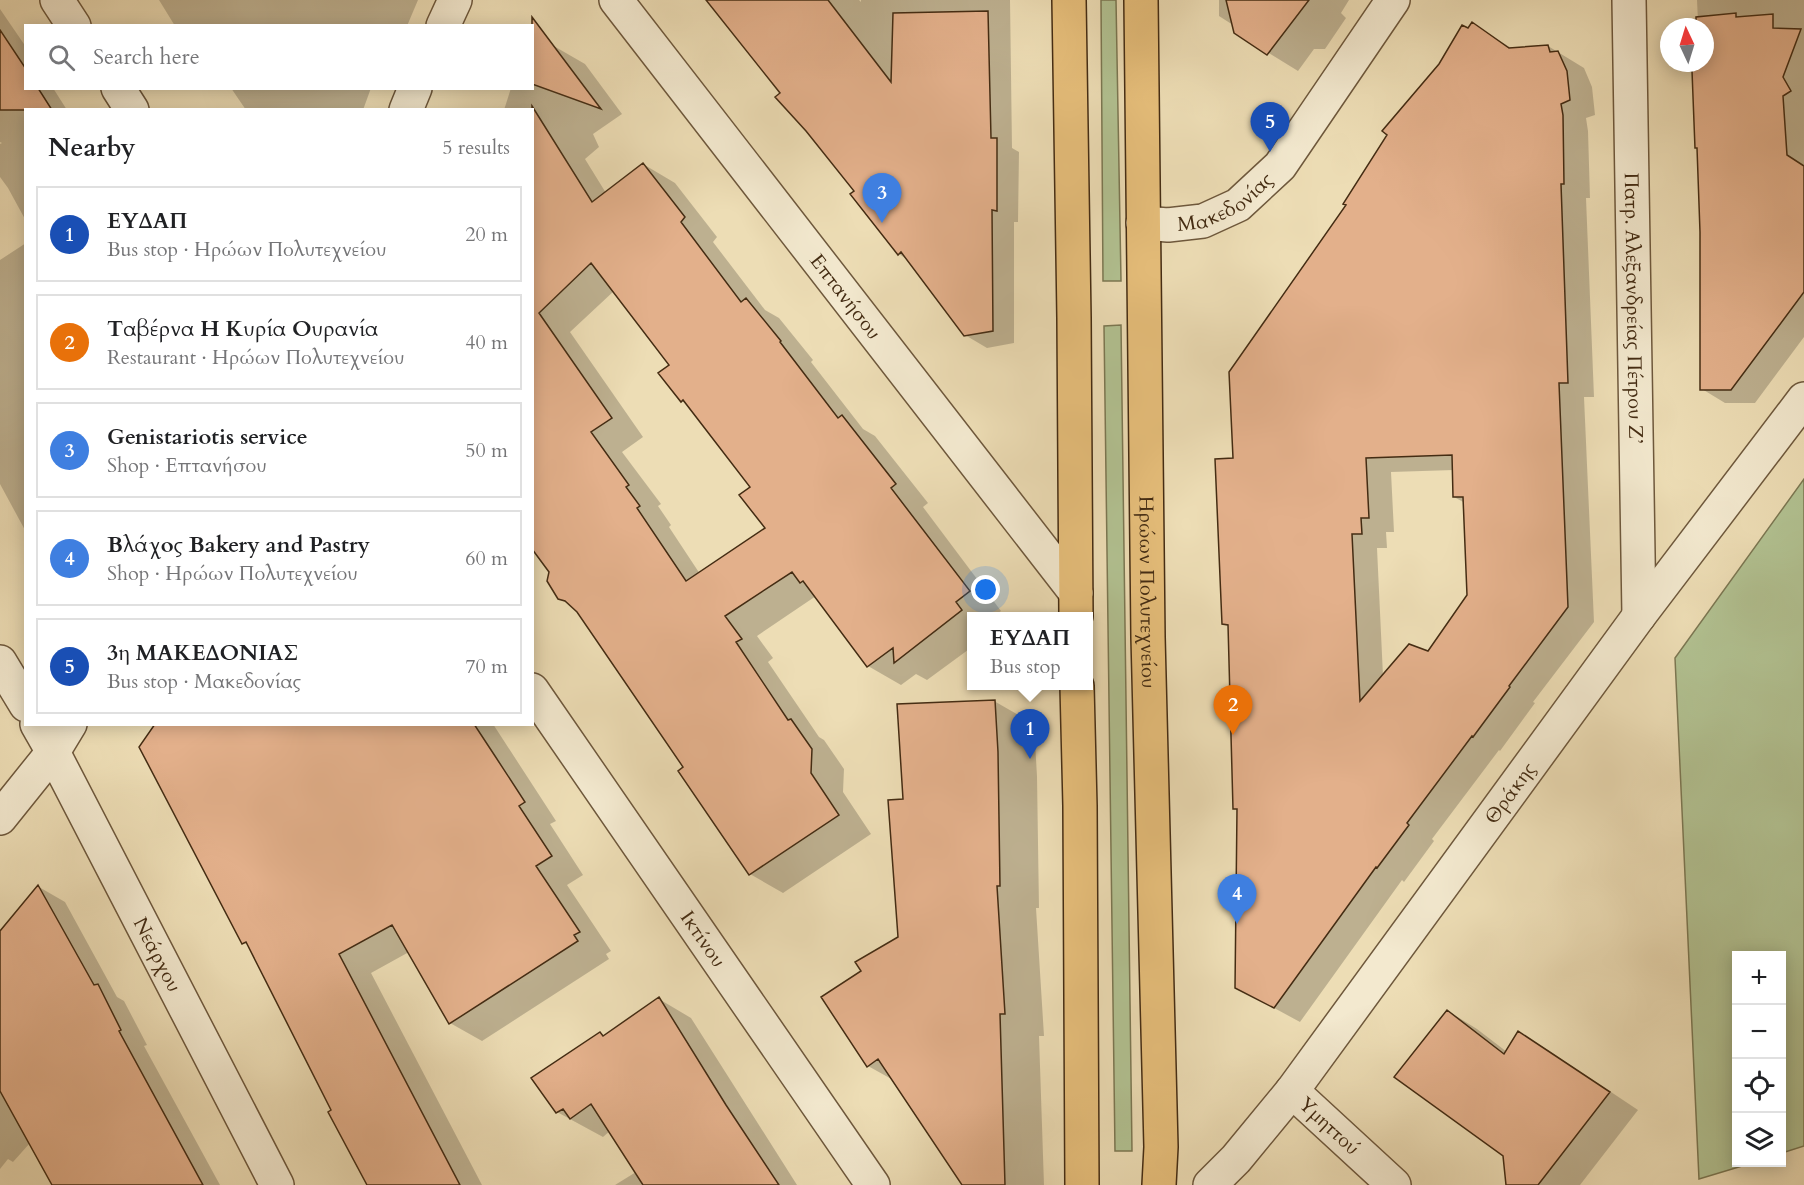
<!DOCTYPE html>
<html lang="en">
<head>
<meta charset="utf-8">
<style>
	body { margin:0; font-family:Cardo,serif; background:#f6f6f6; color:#202124 }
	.controls { position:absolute; right:18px; bottom:18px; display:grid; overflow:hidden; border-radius:0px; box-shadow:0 3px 15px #0003 }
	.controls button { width:54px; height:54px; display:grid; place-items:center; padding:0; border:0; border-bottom:2px solid #e0e0e0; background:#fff; color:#202124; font:30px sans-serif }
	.compass { position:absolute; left:1660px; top:18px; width:54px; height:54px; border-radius:50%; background:#fff; box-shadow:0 3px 15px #0003; rotate:356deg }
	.you { position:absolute; left:986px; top:590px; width:21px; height:21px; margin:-15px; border:4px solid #fff; border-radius:50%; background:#1a73e8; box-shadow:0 0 0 9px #1a73e833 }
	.badge { display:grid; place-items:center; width:39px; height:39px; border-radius:50%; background:#7c3aed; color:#fff; font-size:20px; font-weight:700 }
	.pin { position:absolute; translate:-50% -50px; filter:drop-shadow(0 2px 3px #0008) }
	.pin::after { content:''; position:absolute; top:32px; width:21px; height:18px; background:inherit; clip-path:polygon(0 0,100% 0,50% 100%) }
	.popup { position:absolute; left:967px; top:612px; width:126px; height:78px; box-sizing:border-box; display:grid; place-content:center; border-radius:0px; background:#fff; filter:drop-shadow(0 2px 4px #0005); font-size:20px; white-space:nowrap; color:#757577 }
	.popup b { font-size:22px; color:#202124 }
	.popup::after { content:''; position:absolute; left:50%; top:100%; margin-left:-12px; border:12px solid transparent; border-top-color:#fff }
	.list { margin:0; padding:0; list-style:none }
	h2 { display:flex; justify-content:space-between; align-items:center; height:78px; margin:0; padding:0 24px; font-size:26px }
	h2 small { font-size:20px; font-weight:400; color:#757577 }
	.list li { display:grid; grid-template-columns:39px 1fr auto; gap:18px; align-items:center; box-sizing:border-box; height:96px; margin:0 12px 12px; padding:0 12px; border:2px solid #e0e0e0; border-radius:0px }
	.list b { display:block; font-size:22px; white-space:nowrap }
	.list p { margin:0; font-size:20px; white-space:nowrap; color:#757577 }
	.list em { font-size:20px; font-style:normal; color:#757577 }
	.icon { flex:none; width:33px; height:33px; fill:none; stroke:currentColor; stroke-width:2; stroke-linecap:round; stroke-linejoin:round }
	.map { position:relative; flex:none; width:1804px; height:1185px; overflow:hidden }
	.search { position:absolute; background:#fff; box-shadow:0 3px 15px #0003; left:24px; top:24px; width:510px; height:66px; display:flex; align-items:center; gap:15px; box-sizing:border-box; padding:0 21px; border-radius:0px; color:#757577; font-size:22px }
	.panel { position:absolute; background:#fff; box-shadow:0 3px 15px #0003; left:24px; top:108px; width:510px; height:618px; border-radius:0px }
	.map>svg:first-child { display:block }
</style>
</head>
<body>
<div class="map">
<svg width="1804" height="1185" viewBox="0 0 1804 1185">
	<rect width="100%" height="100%" fill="#edddb5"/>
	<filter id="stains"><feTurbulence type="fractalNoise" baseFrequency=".00333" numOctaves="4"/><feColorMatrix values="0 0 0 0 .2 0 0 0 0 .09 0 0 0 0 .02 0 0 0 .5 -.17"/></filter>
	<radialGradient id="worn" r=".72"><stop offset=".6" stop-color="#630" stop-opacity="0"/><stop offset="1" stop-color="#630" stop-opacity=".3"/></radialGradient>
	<path fill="#b2c292" stroke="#7b7752" stroke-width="1.5" d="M 1101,0 L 1116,0 L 1121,281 L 1103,281 Z
		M 1121,325 L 1132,1151 L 1115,1151 L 1104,326 Z
		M 1804,479 L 1804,1146 L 1782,1153 L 1782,956 L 1736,956 L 1736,1162 L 1752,1163 L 1699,1179 L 1675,658 Z"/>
	<path fill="#0003" fill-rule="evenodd" d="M 159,0 L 418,0 L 407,26 L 175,26 Z
		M 708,0 L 859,0 L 861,2 L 861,0 L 1010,0 L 1012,148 L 1019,152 L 1018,222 L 1014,222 L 1014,343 L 987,348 L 965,335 L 908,260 L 899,254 L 852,194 L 856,191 Z
		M 1219,0 L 1349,0 L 1341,13 L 1346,18 L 1325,49 L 1314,49 L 1298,71 L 1235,32 L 1233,25 L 1219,16 Z
		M 1697,0 L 1804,0 L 1804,337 L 1755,403 L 1725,403 L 1702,389 L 1701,232 L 1699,148 L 1692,63 L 1705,63 L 1705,27 L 1690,27 L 1698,22 Z
		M 0,9 L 26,47 L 26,88 L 53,88 L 67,110 L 26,110 L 26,221 L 8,188 L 0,177 L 0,144 L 2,143 L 0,142 Z
		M 1472,24 L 1513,49 L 1548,46 L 1584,68 L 1592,87 L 1595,115 L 1586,118 L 1588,131 L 1590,198 L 1586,198 L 1594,397 L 1584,397 L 1594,622 L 1533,702 L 1535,703 L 1500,751 L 1499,750 L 1432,839 L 1434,841 L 1404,882 L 1402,880 L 1300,1022 L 1263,1002 L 1239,810 L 1234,808 L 1230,627 L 1223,623 L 1234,460 ZM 1454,470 L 1454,497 L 1465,503 L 1468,596 L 1429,653 L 1383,676 L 1377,548 L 1387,548 L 1386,532 L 1394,532 L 1391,472 Z
		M 552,45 L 585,64 L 622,114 L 593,134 L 599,147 L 585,159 L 606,193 L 643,164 L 675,183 L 717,237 L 713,242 L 765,310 L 779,318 L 813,360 L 811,362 L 863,429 L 875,436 L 928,503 L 923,507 L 1001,611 L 994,616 L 972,616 L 972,647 L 927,680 L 916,674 L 901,685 L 868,666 L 816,596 L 757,636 L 773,658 L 768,662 L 819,737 L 824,740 L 844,769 L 843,792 L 871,834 L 783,893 L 750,874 L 685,767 L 578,610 L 559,598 L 551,571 L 532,546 L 532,110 L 504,110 L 511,88 L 532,88 L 532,47 ZM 614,291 L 671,365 L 682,401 L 687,404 L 752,487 L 767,528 L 700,574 L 669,527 L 671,525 L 658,506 L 661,504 L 622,452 L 643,437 L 570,332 Z
		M 231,88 L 371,88 L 363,110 L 246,110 Z
		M 26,243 L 26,532 L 0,484 L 0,260 Z
		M 994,701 L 1034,724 L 1037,776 L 1039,908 L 1036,908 L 1044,1036 L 1039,1036 L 1044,1185 L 964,1185 L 895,1081 L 868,1066 L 863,971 L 899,938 L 905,800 Z
		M 157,724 L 493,724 L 556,821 L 550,824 L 583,875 L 567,885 L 611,951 L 606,954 L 609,959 L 482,1041 L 450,1023 L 409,952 L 371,973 L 482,1185 L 375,1185 L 333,1111 L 250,946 L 243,942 Z
		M 39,887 L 65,902 L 117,997 L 124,1001 L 147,1045 L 144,1046 L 220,1185 L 53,1185 L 30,1143 L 13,1162 L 8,1159 L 0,1169 L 0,933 Z
		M 659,999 L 691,1018 L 797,1185 L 615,1185 L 636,1172 L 610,1131 L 603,1137 L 557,1112 L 600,1033 L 605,1036 Z
		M 1448,1011 L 1477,1029 L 1507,1052 L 1519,1033 L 1548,1050 L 1638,1110 L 1580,1185 L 1508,1185 L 1504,1155 Z"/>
	<path fill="#e3b08b" stroke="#442c13" stroke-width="1.5" fill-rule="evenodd" d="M 706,0 L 828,0 L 891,82 L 893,13 L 988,11 L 991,138 L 997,138 L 997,211 L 992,210 L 993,331 L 964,336 L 901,252 L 898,255 L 850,194 L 854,191 L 806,131 L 775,97 L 780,93 Z
		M 1226,0 L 1309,0 L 1267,55 L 1234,33 Z
		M 1736,13 L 1736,17 L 1773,14 L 1773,28 L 1801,29 L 1783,77 L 1791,91 L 1783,96 L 1787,155 L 1804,166 L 1804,292 L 1731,390 L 1700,390 L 1700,232 L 1697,148 L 1695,148 L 1692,71 L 1691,71 L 1690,63 L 1705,63 L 1705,27 L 1688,27 L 1688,21 L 1696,20 L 1696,17 Z
		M 532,17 L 601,109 L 532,84 Z
		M 1472,22 L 1509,48 L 1548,45 L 1550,52 L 1558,51 L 1567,71 L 1570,100 L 1561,104 L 1563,115 L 1564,184 L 1561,184 L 1568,383 L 1559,383 L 1568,607 L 1509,686 L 1510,687 L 1473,737 L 1472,736 L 1407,823 L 1409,825 L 1377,868 L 1376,867 L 1274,1008 L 1235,988 L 1237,809 L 1233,809 L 1228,625 L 1222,624 L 1215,459 L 1233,458 L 1229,372 L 1346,205 L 1343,204 L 1387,135 L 1382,131 L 1439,64 L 1462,25 L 1468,28 ZM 1452,455 L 1453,497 L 1463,497 L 1467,595 L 1428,651 L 1409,644 L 1360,701 L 1352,534 L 1362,534 L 1361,518 L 1369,518 L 1366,458 Z
		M 0,30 L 26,69 L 26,88 L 38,88 L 52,110 L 0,110 Z
		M 532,106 L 592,202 L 643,163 L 685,217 L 681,222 L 741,302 L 746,298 L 781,341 L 780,342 L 838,418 L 842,415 L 896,484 L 891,488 L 970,591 L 956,602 L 962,610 L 894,663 L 893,648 L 867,667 L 803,581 L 800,583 L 792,572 L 725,616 L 742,639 L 736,642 L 788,720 L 791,719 L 812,749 L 811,773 L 839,815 L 749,875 L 678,771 L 683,767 L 577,612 L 565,601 L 558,599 L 547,581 L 549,572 L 532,549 ZM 591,263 L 669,365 L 658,373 L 681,402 L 683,400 L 750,487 L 739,495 L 765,528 L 686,581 L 637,508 L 640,506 L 626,487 L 629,485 L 591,432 L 612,418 L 539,313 Z
		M 995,700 L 998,752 L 1000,886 L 997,886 L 1005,1014 L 1000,1014 L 1005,1185 L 962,1185 L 878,1059 L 867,1067 L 821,997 L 861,971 L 855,962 L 898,937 L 888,800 L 903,799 L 897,704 Z
		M 155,724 L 474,724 L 495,756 L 525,802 L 519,806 L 552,856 L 536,866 L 580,932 L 574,935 L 578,941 L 449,1024 L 392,925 L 339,954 L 460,1185 L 367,1185 L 328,1112 L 331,1110 L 246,942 L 242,944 L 139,747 Z
		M 38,885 L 94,985 L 98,984 L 121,1030 L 119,1031 L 203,1185 L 52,1185 L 0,1091 L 0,931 Z
		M 659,997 L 726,1105 L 779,1185 L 643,1185 L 591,1104 L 570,1119 L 563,1109 L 556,1113 L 531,1078 L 600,1032 L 603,1036 Z
		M 1447,1010 L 1504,1054 L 1518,1031 L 1610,1092 L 1538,1185 L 1506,1185 L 1503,1156 L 1394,1077 Z"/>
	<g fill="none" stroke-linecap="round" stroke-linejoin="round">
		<defs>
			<g id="minor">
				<path d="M 57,0 L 74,26"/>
				<path id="s1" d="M 616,0 L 1076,593"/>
				<path id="s2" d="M 1629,0 L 1639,616"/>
				<path d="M 443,26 L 455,0"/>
				<path d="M 118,88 L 132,110"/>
				<path d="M 406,110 L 415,88"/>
				<path id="s3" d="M 1143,223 L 1168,225 L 1203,221 L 1238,205 L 1280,166 L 1393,0"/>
				<path d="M 0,662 L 26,705"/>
				<path id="s4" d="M 532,690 L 873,1185"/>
				<path id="s5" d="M 37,724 L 53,752 L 277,1185"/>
				<path d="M 0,818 L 53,752 L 70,724"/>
				<path id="s6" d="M 1292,1091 L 1394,1185"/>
				<path id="s7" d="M 1210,1185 L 1236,1159 L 1292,1091 L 1639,616 L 1804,399"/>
			</g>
			<g id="primary">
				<path d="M 1069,0 L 1074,318 L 1076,616"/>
				<path id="s8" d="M 1141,0 L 1148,637 L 1161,1147 L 1159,1185"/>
				<path d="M 1077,686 L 1080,806 L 1082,1185"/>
			</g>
		</defs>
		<use href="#minor" stroke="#6e583c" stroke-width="36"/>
		<use href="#primary" stroke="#442c13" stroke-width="36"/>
		<use href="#minor" stroke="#f3e9cf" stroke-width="33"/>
		<use href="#primary" stroke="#e6be7a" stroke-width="33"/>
	</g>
	<g text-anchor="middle" stroke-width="4.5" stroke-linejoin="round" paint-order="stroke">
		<g font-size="20" fill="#442c13" stroke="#f3e9cf">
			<text dy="7" stroke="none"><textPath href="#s3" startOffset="88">Μακεδονίας</textPath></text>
			<text dy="7" stroke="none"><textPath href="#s1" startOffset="375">Επτανήσου</textPath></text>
			<text dy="7" stroke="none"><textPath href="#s2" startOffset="308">Πατρ. Αλεξανδρείας Πέτρου Ζ’</textPath></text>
			<text dy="7" stroke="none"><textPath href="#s8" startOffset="592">Ηρώων Πολυτεχνείου</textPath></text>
			<text dy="7" stroke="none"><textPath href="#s7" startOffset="494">Θράκης</textPath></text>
			<text dy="7" stroke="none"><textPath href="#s4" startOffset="302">Ικτίνου</textPath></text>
			<text dy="7" stroke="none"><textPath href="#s5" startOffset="260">Νεάρχου</textPath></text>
			<text dy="7" stroke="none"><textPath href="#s6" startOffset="51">Υμηττού</textPath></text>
		</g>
	</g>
	<rect width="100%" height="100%" filter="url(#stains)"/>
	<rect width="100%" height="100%" fill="url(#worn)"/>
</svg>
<div class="controls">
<button>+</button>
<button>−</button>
<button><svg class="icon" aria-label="locate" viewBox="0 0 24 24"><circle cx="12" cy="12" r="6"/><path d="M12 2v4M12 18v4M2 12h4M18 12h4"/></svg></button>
<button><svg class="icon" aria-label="layers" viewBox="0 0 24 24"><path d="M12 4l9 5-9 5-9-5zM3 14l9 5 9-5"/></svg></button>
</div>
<svg class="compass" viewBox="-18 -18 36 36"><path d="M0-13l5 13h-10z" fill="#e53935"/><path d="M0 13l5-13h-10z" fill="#757577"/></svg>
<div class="you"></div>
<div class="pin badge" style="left:1030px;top:759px;background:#1a4fb4">1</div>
<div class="popup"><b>ΕΥΔΑΠ</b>Bus stop</div>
<div class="pin badge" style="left:1233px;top:735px;background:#e8710a">2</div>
<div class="pin badge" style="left:882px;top:223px;background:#3f7fe0">3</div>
<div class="pin badge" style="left:1237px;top:924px;background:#3f7fe0">4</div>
<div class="pin badge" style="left:1270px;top:152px;background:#1a4fb4">5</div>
<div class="search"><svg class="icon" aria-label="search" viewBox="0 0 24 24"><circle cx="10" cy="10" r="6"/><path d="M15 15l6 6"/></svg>Search here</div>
<section class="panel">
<h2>Nearby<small>5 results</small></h2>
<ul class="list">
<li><span class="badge" style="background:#1a4fb4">1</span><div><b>ΕΥΔΑΠ</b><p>Bus stop · Ηρώων Πολυτεχνείου</p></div><em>20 m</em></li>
<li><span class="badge" style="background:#e8710a">2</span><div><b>Ταβέρνα Η Κυρία Ουρανία</b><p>Restaurant · Ηρώων Πολυτεχνείου</p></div><em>40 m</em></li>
<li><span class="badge" style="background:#3f7fe0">3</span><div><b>Genistariotis service</b><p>Shop · Επτανήσου</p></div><em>50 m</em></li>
<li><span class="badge" style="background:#3f7fe0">4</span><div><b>Βλάχος Bakery and Pastry</b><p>Shop · Ηρώων Πολυτεχνείου</p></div><em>60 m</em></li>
<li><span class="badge" style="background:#1a4fb4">5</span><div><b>3η ΜΑΚΕΔΟΝΙΑΣ</b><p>Bus stop · Μακεδονίας</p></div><em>70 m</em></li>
</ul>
</section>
</div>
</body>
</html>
